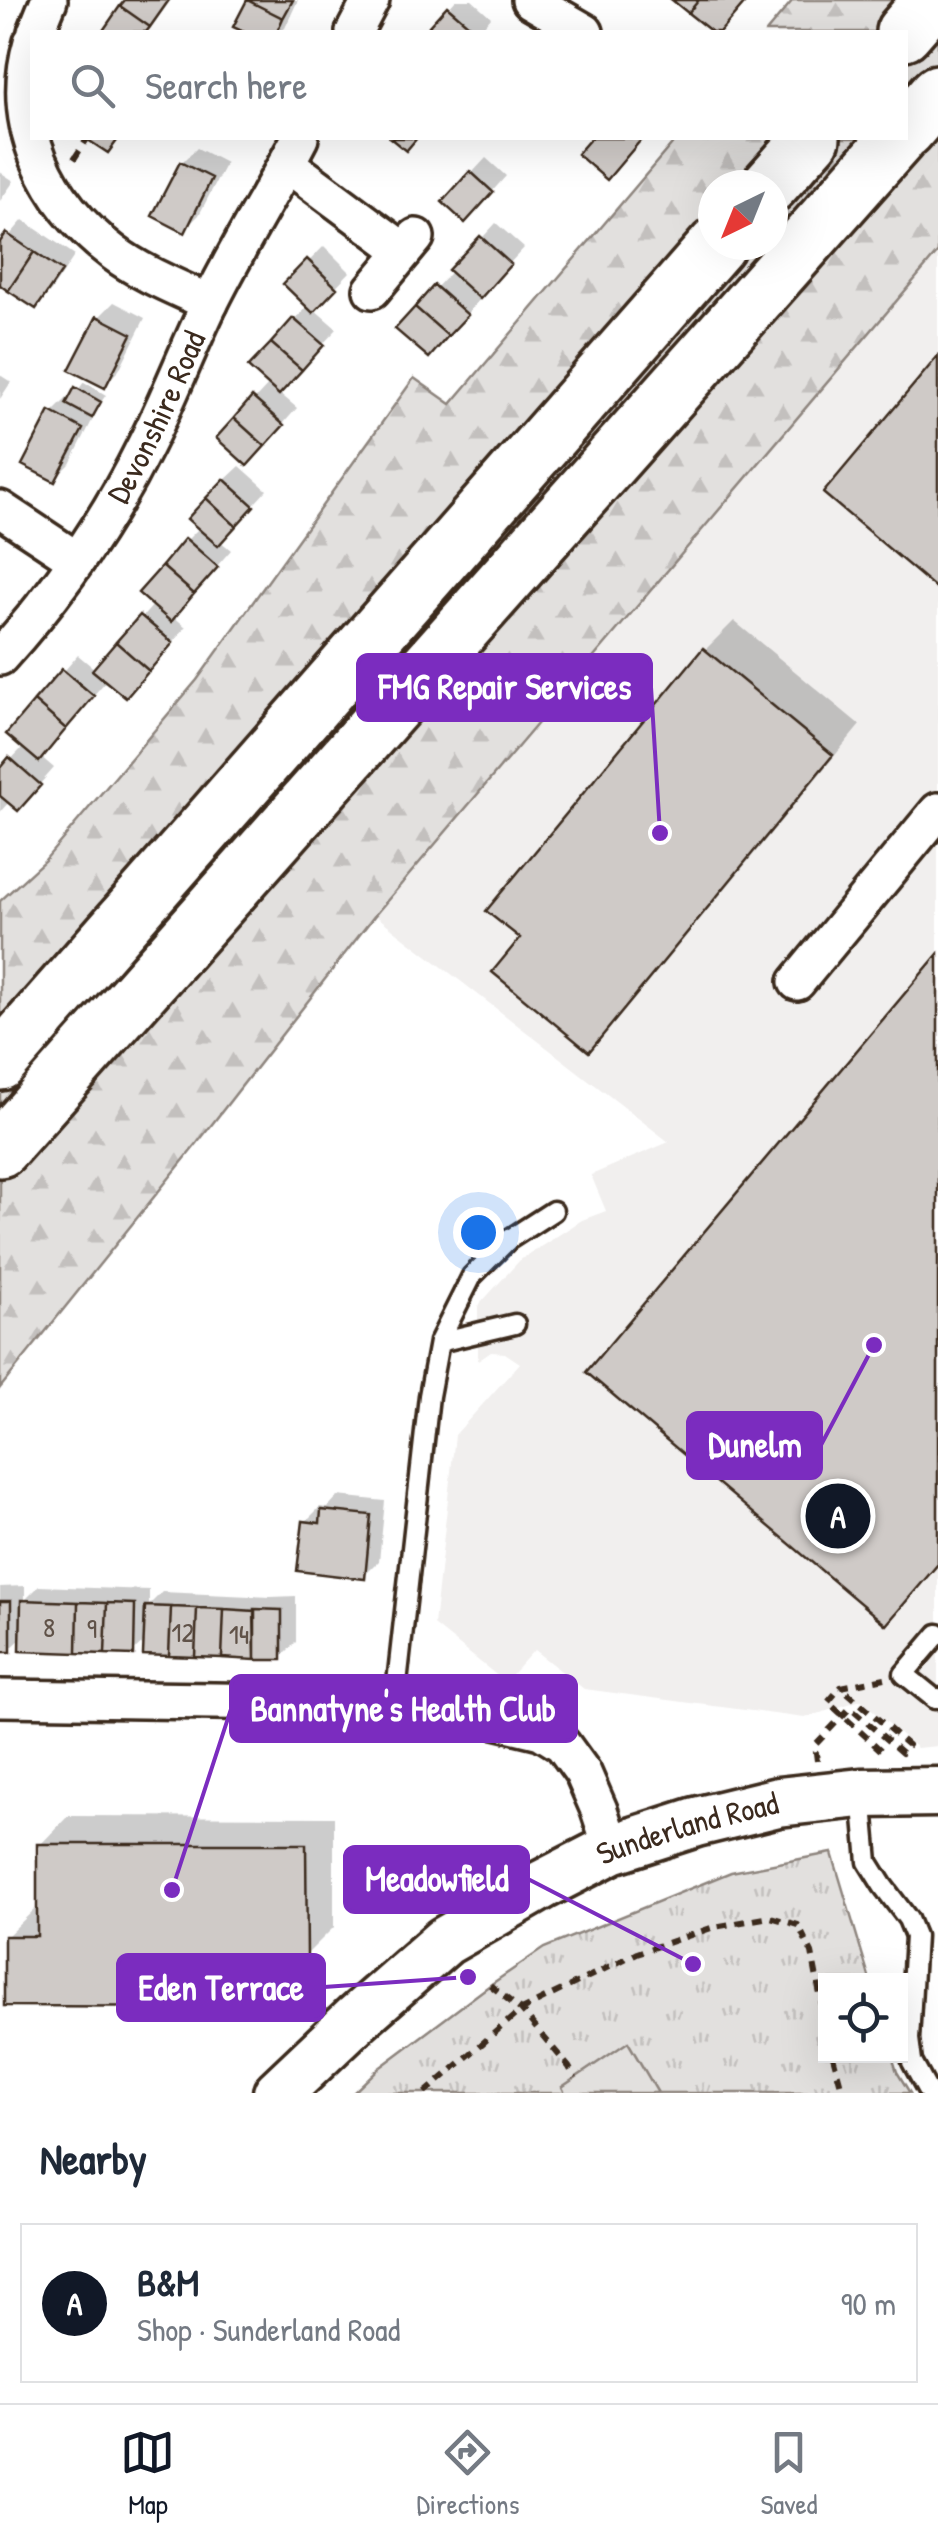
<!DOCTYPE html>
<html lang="en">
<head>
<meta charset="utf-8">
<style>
	body { margin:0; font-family:"Patrick Hand",sans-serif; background:#f6f6f7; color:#1f2937 }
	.controls { position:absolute; right:30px; bottom:30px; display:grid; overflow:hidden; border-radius:0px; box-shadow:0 10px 40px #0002 }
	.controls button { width:90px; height:90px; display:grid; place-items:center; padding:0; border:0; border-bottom:2px solid #e0e1e3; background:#fff; color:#1f2937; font:50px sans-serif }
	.compass { position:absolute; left:698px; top:170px; width:90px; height:90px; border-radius:50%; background:#fff; box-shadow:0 10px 40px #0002; rotate:223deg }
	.you { position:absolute; left:478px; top:1232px; width:35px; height:35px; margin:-25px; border:8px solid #fff; border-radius:50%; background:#1a73e8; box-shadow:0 0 0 15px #1a73e833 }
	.badge { display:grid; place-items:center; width:65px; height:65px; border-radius:50%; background:#111827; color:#fff; font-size:32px; font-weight:700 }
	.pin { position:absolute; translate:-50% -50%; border:5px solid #fff; box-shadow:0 2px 10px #0006 }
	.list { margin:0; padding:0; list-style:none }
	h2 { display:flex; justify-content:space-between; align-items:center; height:130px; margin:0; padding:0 40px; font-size:42px }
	h2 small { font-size:32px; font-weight:400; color:#747a83 }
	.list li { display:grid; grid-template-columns:65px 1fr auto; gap:30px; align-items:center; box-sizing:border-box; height:160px; margin:0 20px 20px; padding:0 20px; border:2px solid #e0e1e3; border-radius:0px }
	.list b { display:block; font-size:38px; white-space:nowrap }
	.list p { margin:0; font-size:32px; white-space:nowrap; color:#747a83 }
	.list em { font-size:32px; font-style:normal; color:#747a83 }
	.icon { flex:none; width:55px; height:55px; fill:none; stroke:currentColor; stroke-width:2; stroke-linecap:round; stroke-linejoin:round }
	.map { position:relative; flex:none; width:938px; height:2093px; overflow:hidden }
	.search { position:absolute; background:#fff; box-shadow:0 10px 40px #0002; left:30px; right:30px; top:30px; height:110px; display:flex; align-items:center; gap:25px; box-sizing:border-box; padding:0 35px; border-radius:0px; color:#747a83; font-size:38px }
	.sheet { height:310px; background:#fff }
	nav { display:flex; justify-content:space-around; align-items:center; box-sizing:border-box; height:140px; border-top:2px solid #e0e1e3; background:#fff; font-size:28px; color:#747a83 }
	nav a { display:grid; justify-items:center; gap:5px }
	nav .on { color:#111827 }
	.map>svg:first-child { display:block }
</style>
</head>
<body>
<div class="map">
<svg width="938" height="2093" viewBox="0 0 938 2093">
	<defs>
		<pattern id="grass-tufts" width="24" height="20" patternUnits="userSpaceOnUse" patternTransform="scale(2.5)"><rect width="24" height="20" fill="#e2e0de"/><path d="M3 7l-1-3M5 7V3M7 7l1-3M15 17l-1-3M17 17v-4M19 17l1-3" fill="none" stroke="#c3c0be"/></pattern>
		<pattern id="forest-firs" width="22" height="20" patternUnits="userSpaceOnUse" patternTransform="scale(2.5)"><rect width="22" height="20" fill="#e2e0de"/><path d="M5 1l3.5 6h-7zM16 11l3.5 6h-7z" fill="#c3c0be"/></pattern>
	</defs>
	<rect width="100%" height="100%" fill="#fff"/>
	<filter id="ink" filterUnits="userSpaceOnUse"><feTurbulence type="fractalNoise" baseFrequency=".01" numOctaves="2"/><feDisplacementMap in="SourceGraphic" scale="20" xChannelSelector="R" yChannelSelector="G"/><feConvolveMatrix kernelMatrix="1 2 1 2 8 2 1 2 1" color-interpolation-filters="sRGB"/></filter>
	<g filter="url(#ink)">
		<path fill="#f1efee" d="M 938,252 L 938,1746 L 917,1748 L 861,1700 L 805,1718 L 584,1689 L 534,1650 L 505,1682 L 434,1625 L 455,1435 L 520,1363 L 505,1353 L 491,1352 L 478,1361 L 478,1306 L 520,1260 L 582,1220 L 606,1211 L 591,1175 L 669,1142 L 375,915 Z"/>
		<path fill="url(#grass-tufts)" stroke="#8e857e" stroke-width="2.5" d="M 832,1853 L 870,1980 L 826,1980 L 826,2056 L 892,2056 L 897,2072 L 910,2093 L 353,2093 L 378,2069 L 490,1985 L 544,1948 L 731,1872 Z"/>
		<path fill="url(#forest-firs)" stroke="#8e857e" stroke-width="2.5" fill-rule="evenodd" d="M 793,0 L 938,0 L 938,252 L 375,915 L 195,1146 L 0,1388 L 0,901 L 45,860 L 197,680 L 414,378 L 451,404 L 677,138 L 906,138 L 906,32 L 766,32 ZM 713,185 L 773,185 L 773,245 L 713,245 Z"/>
		<path fill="#e2e0de" stroke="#8e857e" stroke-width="2.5" d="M 628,2042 L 658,2093 L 565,2093 L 562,2087 Z"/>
		<path fill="#0003" d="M 128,0 L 171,0 L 148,32 L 105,32 Z
			M 249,0 L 298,0 L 285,28 L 280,32 L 249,32 L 237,26 Z
			M 456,0 L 472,0 L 491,17 L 478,32 L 427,32 Z
			M 197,148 L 226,163 L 199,215 L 184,230 L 155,215 L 182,163 Z
			M 486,158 L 506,176 L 480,205 L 472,173 Z
			M 0,172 L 14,181 L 0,201 Z
			M 23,220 L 75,255 L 51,291 L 36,306 L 0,282 L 0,247 Z
			M 496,223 L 524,248 L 479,296 L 481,298 L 443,340 L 399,328 Z
			M 324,246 L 350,272 L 314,309 L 337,329 L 278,392 L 297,408 L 262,448 L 219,438 L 270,383 L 295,320 L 309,305 L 287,284 Z
			M 114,302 L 145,318 L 119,370 L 104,385 L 99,317 Z
			M 0,375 L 11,382 L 0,399 Z
			M 84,382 L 106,395 L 94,412 L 96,413 L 70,464 L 55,479 L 52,413 L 67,398 L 71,400 Z
			M 240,466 L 267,490 L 220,541 L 231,550 L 173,616 L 186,627 L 140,680 L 107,680 L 40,756 L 54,768 L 32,793 L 10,801 L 0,812 L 0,771 L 24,746 L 10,734 L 78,655 L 96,670 L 154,604 L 187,540 L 200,527 L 225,480 Z
			M 734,621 L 860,725 L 617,1020 L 589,1048 L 523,937 L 490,910 L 705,650 Z
			M 338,1496 L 385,1501 L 379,1561 L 364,1576 L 305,1522 L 320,1507 L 327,1508 Z
			M 25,1586 L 25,1600 L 39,1586 L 149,1590 L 149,1605 L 162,1592 L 271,1597 L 296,1596 L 296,1642 L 281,1657 L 146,1640 L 133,1652 L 23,1637 L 10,1649 L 0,1649 L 0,1587 Z
			M 68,1816 L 334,1817 L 334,1927 L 306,1955 L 264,1955 L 264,1976 L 236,2004 L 6,1937 L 35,1909 L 40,1909 L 40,1845 Z"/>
		<path fill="#cfcac7" stroke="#3b2a1e" stroke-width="2.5" d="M 125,0 L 169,0 L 150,27 L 120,6 Z
			M 247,0 L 283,18 L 277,32 L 244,32 L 233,27 Z
			M 247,0 L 293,0 L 283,18 Z
			M 672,0 L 699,0 L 688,13 Z
			M 699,0 L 740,0 L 744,4 L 720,32 L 712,32 L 688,13 Z
			M 120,6 L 150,27 L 146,32 L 102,32 Z
			M 447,6 L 477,32 L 436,32 L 429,26 Z
			M 85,138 L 119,138 L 108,153 Z
			M 390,138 L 417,138 L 406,151 Z
			M 591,138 L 636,138 L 640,141 L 607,180 L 577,154 Z
			M 180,162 L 212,178 L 185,233 L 152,216 Z
			M 470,171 L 493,192 L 465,223 L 442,202 Z
			M 6,233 L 34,252 L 8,291 L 0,285 L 0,242 Z
			M 480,236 L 511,264 L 480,299 L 448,270 Z
			M 34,252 L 62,271 L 36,309 L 8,291 Z
			M 307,259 L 337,288 L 313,313 L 283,284 Z
			M 434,285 L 468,315 L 448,336 L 415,307 Z
			M 415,307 L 448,336 L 429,358 L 395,329 Z
			M 97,316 L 132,334 L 105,388 L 69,370 Z
			M 293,318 L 324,345 L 302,370 L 271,343 Z
			M 271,343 L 302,370 L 279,395 L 248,367 Z
			M 938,356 L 938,590 L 823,493 Z
			M 75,387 L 101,402 L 92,418 L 66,404 Z
			M 252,397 L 284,425 L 265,446 L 234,418 Z
			M 50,411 L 83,429 L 55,482 L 22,465 Z
			M 234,418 L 265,446 L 247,466 L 216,438 Z
			M 224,479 L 254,506 L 236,526 L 206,498 Z
			M 206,498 L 236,526 L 218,546 L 187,519 Z
			M 185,538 L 218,567 L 194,594 L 162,566 Z
			M 162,566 L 194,594 L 171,622 L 138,593 Z
			M 140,615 L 173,643 L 149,671 L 116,642 Z
			M 116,642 L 149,671 L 126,698 L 92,670 Z
			M 703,648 L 833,755 L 589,1052 L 492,972 L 520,938 L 486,911 Z
			M 62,669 L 94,696 L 66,729 L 34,701 Z
			M 34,701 L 66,729 L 39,762 L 6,734 Z
			M 9,757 L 41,785 L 18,811 L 0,796 L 0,768 Z
			M 938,954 L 938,1564 L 886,1625 L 586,1372 Z
			M 321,1510 L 371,1515 L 365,1579 L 297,1571 L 303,1521 L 320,1523 Z
			M 21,1600 L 78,1602 L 77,1653 L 20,1651 Z
			M 0,1601 L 11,1601 L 11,1652 L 0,1652 Z
			M 78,1602 L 107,1603 L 105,1654 L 77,1653 Z
			M 107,1603 L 135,1604 L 134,1655 L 105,1654 Z
			M 145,1606 L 171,1607 L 169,1656 L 143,1655 Z
			M 171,1607 L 197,1608 L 195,1657 L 169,1656 Z
			M 197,1608 L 224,1609 L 222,1658 L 195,1657 Z
			M 224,1609 L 255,1611 L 255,1660 L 222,1658 Z
			M 254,1609 L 282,1610 L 282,1660 L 255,1660 Z
			M 37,1844 L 306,1844 L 307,1958 L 237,1958 L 237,2007 L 4,2006 L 4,1936 L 37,1936 Z"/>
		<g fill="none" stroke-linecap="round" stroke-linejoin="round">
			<defs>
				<path id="lane" d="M 439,1342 L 515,1324
					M 938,1634 L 904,1674 L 935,1699 L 938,1698
					M 394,1710 L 429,1396 L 439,1342 L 472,1276 L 508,1240 L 553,1211
					M 862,1794 L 868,1862 L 883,1886 L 908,1919 L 915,1936 L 909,2039 L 912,2062 L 929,2093"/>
				<g id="street">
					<path d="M 530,0 L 585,32"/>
					<path d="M 36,32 L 49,0"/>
					<path d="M 354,32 L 371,0"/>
					<path d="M 32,42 C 8,124 47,203 114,253 C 142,274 178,288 210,303"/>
					<path d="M 287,164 L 404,251"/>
					<path d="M 372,290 L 416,237"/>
					<path d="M 0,509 L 77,560"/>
					<path id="s1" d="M 0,657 C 57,594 108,521 146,444 C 169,398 187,351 209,305 C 237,248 271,194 300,138"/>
					<path d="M 797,982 L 938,811"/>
					<path d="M 0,1698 L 289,1702 L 491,1719 L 541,1731 L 562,1744 L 583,1773 L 599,1810 L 612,1849"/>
				</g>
				<g id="secondary">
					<path id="s2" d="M 278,2093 L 357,2018 L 445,1941 L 544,1884 L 612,1849 L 696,1822 L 778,1802 L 861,1793 L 938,1792"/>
				</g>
				<path id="highway" d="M 904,32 L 932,0
					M 906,130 L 938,93
					M 770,185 L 812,138
					M 0,1062 L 717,245
					M 0,1149 L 898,138"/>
			</defs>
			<use href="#lane" stroke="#3b2a1e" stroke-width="25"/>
			<use href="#street" stroke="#3b2a1e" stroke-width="42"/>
			<use href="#secondary" stroke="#3b2a1e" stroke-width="55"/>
			<use href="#highway" stroke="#3b2a1e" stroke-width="62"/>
			<path stroke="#3b2a1e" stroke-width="6" stroke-dasharray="10 8" stroke-linecap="butt" d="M 74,159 L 87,139
				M 885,1678 L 841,1687 L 828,1702 L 885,1754
				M 817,1761 L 815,1745 L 850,1708 L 902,1753 L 908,1745 L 841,1687
				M 490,1985 L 521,2010 L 569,2067 L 575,2078
				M 833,2056 L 843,2093
				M 425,2093 L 521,2010 L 637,1953 L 714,1927 L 770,1917 L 798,1925 L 812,1953 L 826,2026"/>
			<use href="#lane" stroke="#fff" stroke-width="18"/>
			<use href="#street" stroke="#fff" stroke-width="35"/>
			<use href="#secondary" stroke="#fff" stroke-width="48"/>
			<use href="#highway" stroke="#fff" stroke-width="55"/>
		</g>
	</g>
	<g text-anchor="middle" stroke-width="8" stroke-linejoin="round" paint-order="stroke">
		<g font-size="28" fill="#605248">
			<text x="49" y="1637">8</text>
			<text x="92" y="1638">9</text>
			<text x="183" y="1642">12</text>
			<text x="239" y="1644">14</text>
		</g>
		<g font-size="32" fill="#3b2a1e" stroke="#fff">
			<text dy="11" stroke="none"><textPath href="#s1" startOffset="288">Devonshire Road</textPath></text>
			<text dy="11" stroke="none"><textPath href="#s2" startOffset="495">Sunderland Road</textPath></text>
		</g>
	</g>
	<path fill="none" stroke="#7b2cbf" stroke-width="4" d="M660 833L651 687M874 1345L821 1445M172 1890L231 1709M693 1964L528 1879M468 1977L324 1987"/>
	<g fill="#7b2cbf" stroke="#fff" stroke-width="4">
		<circle cx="660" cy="833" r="10"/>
		<circle cx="874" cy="1345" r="10"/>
		<circle cx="172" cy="1890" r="10"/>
		<circle cx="693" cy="1964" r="10"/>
		<circle cx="468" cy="1977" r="10"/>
	</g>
	<g fill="#7b2cbf" stroke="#7b2cbf" stroke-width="4">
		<rect x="358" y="655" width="293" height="65" rx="10"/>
		<rect x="688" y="1413" width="133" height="65" rx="10"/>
		<rect x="231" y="1676" width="345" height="65" rx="10"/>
		<rect x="345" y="1847" width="183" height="65" rx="10"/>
		<rect x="118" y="1955" width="206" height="65" rx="10"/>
	</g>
	<g font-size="35" text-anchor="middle" font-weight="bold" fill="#fff">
		<text x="505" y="699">FMG Repair Services</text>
		<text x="755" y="1457">Dunelm</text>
		<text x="403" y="1721">Bannatyne's Health Club</text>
		<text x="437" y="1891">Meadowfield</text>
		<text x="221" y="2000">Eden Terrace</text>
	</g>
</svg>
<div class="controls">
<button><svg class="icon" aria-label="locate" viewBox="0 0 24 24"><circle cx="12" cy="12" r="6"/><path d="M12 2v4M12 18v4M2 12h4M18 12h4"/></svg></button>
</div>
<svg class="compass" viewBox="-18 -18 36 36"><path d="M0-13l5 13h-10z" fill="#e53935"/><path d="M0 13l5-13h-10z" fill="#747a83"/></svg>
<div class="you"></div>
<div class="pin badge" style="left:838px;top:1516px">A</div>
<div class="search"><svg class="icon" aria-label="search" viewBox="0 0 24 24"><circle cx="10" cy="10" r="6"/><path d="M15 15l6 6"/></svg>Search here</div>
</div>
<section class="sheet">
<h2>Nearby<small></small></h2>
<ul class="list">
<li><span class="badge">A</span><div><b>B&amp;M</b><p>Shop · Sunderland Road</p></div><em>90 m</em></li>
</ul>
</section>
<nav>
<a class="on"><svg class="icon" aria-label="map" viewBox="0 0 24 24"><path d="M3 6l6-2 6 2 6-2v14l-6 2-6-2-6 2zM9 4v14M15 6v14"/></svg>Map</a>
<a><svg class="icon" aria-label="directions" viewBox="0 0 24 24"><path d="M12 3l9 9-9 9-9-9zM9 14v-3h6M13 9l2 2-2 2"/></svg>Directions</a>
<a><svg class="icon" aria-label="saved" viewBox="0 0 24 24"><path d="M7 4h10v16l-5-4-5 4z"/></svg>Saved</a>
</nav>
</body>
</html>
